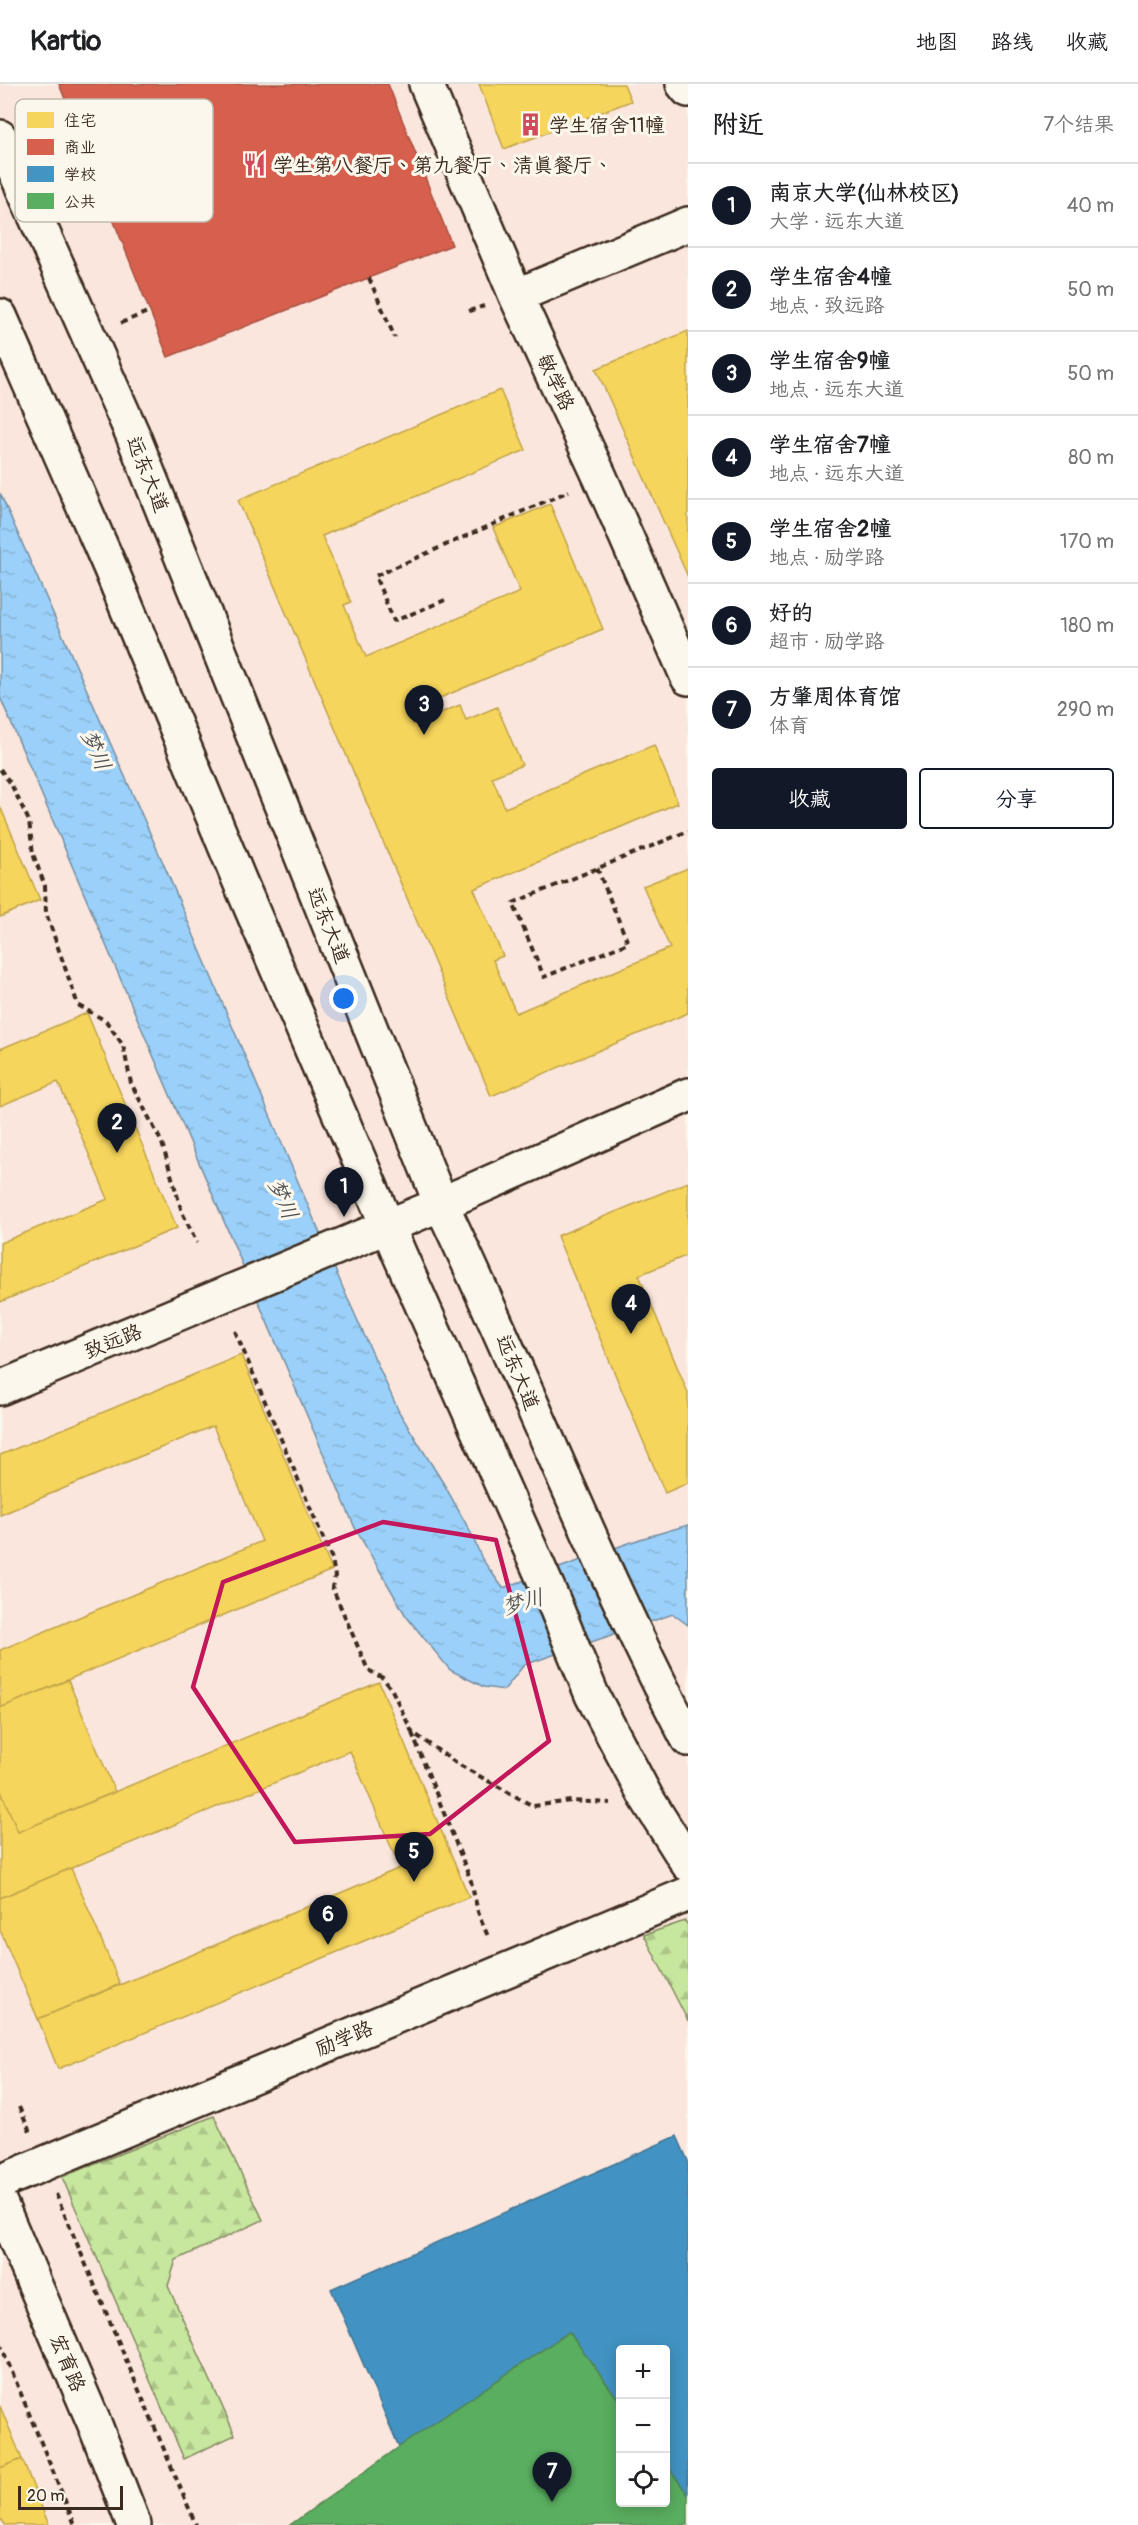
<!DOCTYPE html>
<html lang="zh">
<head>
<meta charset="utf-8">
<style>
	body { margin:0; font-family:Pangolin,"LXGW WenKai TC",sans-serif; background:#f6f6f6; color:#202124 }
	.controls { position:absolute; right:18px; bottom:18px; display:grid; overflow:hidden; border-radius:6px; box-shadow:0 3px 15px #0003 }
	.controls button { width:54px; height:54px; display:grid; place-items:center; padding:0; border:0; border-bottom:2px solid #e0e0e0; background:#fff; color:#202124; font:30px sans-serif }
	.scale { position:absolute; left:18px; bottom:15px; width:105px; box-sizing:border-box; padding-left:6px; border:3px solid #3b2a1e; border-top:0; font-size:16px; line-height:21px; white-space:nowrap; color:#3b2a1e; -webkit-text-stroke:4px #fbf7ec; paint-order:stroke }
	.you { position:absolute; left:344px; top:915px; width:21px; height:21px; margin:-15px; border:4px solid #fff; border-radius:50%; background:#1a73e8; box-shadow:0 0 0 9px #1a73e833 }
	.badge { display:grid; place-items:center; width:39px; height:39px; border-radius:50%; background:#111827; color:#fff; font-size:20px; font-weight:700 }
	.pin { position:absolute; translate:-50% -50px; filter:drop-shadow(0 2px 3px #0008) }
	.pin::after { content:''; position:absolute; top:32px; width:21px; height:18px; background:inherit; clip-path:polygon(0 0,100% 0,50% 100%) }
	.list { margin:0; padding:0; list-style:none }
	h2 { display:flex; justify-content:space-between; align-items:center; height:78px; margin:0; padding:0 24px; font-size:26px }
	h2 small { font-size:20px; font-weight:400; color:#757577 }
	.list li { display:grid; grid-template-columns:39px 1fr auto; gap:18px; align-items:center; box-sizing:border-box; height:84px; padding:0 24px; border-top:2px solid #e0e0e0 }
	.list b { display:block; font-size:22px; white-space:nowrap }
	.list p { margin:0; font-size:20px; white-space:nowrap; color:#757577 }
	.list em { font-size:20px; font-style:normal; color:#757577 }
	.actions { display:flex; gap:12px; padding:18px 24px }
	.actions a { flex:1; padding:14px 0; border:2px solid #111827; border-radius:6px; text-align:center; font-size:21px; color:#111827 }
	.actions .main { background:#111827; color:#fff }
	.icon { flex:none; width:33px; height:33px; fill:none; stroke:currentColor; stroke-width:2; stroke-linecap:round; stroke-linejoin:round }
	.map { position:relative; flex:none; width:688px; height:2441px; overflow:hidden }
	header { display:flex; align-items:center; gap:36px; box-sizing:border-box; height:84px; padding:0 30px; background:#fff; border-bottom:2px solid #e0e0e0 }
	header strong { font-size:28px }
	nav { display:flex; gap:33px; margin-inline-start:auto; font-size:21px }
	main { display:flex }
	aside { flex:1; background:#fff }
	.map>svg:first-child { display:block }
</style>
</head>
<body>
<header>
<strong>Kartio</strong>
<nav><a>地图</a><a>路线</a><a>收藏</a></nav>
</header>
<main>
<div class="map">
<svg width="688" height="2441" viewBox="0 0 688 2441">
	<defs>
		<pattern id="forest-firs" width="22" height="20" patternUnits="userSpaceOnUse" patternTransform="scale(1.5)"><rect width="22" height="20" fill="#c7e79f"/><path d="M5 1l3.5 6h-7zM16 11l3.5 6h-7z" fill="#acc688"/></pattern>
		<pattern id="water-ripples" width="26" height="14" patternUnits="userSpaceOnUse" patternTransform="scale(1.5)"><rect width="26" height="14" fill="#9ad0f9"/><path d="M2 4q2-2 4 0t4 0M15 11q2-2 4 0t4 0" fill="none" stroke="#86b3d5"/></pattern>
	</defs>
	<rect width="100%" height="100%" fill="#fbf7ec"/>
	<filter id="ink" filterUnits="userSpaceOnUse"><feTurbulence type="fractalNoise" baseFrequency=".0167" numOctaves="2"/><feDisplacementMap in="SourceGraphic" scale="12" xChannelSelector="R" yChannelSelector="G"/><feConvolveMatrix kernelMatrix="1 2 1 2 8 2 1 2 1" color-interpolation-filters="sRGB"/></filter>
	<g filter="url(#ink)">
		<path fill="#fbe6dd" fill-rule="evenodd" d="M 0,0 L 688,0 L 688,2441 L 0,2441 ZM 620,2266 L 666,2266 L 666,2418 L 620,2418 Z"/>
		<path fill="url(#forest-firs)" stroke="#81885e" stroke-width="1.5" d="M 685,1837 L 688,1841 L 688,1937 L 644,1851 Z
			M 214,2032 L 263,2136 L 176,2176 L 168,2202 L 235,2351 L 184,2375 L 62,2093 Z"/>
		<path fill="url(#water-ripples)" stroke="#748ea1" stroke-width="1.5" d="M 0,409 L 164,781 L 343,1204 L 399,1328 L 445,1402 L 472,1451 L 482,1475 L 503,1504 L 640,1455 L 688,1441 L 688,1541 L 673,1530 L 524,1581 L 504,1606 L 484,1603 L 450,1586 L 406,1532 L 355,1444 L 0,613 Z"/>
		<path fill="#f6d55c" stroke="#bea249" stroke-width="1.5" d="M 479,0 L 624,0 L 631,17 L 504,65 Z
			M 688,247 L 688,493 L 596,285 Z
			M 500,306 L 526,366 L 322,452 L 351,518 L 344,521 L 366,573 L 520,508 L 493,444 L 550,420 L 603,545 L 407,628 L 413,640 L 460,621 L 466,636 L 497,623 L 522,681 L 492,693 L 505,724 L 654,661 L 678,719 L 474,805 L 503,872 L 493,876 L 516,929 L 670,864 L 643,802 L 688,784 L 688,929 L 491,1012 L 238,416 Z
			M 0,722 L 40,816 L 0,833 Z
			M 87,929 L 177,1144 L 0,1218 L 0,1159 L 108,1115 L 58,998 L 0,1022 L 0,965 Z
			M 688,1098 L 688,1171 L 639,1191 L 688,1309 L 688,1399 L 665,1409 L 557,1152 Z
			M 241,1271 L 332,1486 L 0,1624 L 0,1566 L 262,1457 L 213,1342 L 0,1431 L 0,1371 Z
			M 68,1596 L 115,1708 L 18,1748 L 0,1705 L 0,1624 Z
			M 379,1598 L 469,1813 L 58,1985 L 38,1935 L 400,1784 L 350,1667 L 0,1814 L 0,1705 L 18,1748 Z
			M 71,1784 L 120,1900 L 38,1935 L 0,1846 L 0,1814 Z
			M 0,2322 L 22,2375 L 0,2384 Z
			M 22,2375 L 49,2441 L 5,2441 L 2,2436 L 0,2437 L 0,2384 Z"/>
		<path fill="#d6604d" stroke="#a8503f" stroke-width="1.5" d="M 59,0 L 388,0 L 452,161 L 168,273 Z"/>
		<path fill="#4393c3" stroke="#417492" stroke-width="1.5" d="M 677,2052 L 688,2077 L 688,2411 L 666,2380 L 666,2266 L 620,2266 L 620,2318 L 569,2248 L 399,2363 L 331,2205 Z"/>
		<path fill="#5aae61" stroke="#51864d" stroke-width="1.5" d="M 569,2248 L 620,2318 L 620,2418 L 666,2418 L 666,2380 L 688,2411 L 688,2441 L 290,2441 L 399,2363 Z"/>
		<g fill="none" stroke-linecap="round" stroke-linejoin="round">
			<defs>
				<path id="minor" d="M 426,0 L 516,212 L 600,393 L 688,594
					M 683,0 L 688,6
					M 0,53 L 132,349 L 441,1120 C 526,1297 596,1481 688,1655
					M 516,212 L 688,140
					M 0,232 L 110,483 L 240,798 L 399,1169 L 553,1516 L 592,1611 L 646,1713 L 688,1780
					M 0,1304 L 441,1120 L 688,1011
					M 0,2098 L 688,1810
					M 0,2119 L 95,2341 L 134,2441"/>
			</defs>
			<use href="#minor" stroke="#3b2a1e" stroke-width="38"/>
			<path stroke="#3b2a1e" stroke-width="4" stroke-dasharray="6 4.5" stroke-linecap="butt" d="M 369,194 L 395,254
				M 469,227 L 484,222
				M 121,239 L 150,227
				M 445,516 L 394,537 L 375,492 L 569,407
				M 0,685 L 11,700 L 29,737 L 33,770 L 45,802 L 46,829 L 78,921 L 106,937 L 123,961 L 131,999 L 162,1059 L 182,1128 L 197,1159
				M 597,784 L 628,859 L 544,893 L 513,819 L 688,747
				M 235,1247 L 332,1475 L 335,1492 L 332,1503 L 368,1586 L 383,1594 L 392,1606 L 412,1648 L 456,1679 L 533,1722 L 571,1717 L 610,1719
				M 412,1649 L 471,1797 L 478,1828 L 489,1855
				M 19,2023 L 30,2048
				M 56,2110 L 196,2441
				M 0,2259 L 75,2441"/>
			<use href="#minor" stroke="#fbf7ec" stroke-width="33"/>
		</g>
	</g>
	<path fill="none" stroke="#c2185b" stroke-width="4.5" stroke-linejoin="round" d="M 383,1438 L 496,1456 L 549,1657 L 430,1750 L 295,1758 L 193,1603 L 223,1498 Z"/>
	<defs>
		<symbol id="building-bare" viewBox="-9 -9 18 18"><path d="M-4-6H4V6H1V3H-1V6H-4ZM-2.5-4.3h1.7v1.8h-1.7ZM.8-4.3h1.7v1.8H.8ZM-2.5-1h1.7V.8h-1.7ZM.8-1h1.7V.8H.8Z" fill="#d1495b" stroke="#fbf7ec" stroke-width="2.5" paint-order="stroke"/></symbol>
		<symbol id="restaurant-bare" viewBox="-9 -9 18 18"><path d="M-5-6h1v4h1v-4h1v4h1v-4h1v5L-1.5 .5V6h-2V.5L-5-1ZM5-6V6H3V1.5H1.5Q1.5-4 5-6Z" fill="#d1495b" stroke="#fbf7ec" stroke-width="2.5" paint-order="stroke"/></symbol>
	</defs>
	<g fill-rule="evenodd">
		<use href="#building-bare" x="514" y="24" width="33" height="33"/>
		<use href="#restaurant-bare" x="238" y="64" width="33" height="33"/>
	</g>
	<g text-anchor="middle" stroke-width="6" stroke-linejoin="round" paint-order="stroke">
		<g font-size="20" fill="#3b2a1e" stroke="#fbf7ec" text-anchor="start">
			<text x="549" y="48">学生宿舍11幢</text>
			<text x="273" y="88">学生第八餐厅、第九餐厅、清真餐厅、</text>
		</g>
		<g font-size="20" fill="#3b2a1e" stroke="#fbf7ec">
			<text transform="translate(556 298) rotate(65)" y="7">敏学路</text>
			<text transform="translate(148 390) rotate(68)" y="7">远东大道</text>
			<text transform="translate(329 841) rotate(68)" y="7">远东大道</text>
			<text transform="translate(113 1257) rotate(-22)" y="7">致远路</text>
			<text transform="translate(518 1288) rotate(67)" y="7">远东大道</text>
			<text transform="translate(344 1954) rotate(-23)" y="7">励学路</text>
			<text transform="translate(68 2279) rotate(67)" y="7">宏育路</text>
		</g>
		<g font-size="21" font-style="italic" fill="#535455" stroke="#fbf7ec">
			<text transform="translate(96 666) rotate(67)" y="7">梦川</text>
			<text transform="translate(283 1115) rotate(67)" y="7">梦川</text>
			<text transform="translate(523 1518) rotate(-15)" y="7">梦川</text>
		</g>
	</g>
	<rect x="15" y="15" width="198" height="123" rx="9" fill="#fbf7ec" stroke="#c1baae" stroke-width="1.5"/>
	<rect x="27" y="28" width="27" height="16" fill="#f6d55c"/>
	<rect x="27" y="55" width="27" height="16" fill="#d6604d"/>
	<rect x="27" y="82" width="27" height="16" fill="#4393c3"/>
	<rect x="27" y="109" width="27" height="16" fill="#5aae61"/>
	<g font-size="16" fill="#3b2a1e">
		<text x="64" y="42">住宅</text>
		<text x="64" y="69">商业</text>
		<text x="64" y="96">学校</text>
		<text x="64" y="123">公共</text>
	</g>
</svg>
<div class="controls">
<button>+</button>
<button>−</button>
<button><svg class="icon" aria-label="locate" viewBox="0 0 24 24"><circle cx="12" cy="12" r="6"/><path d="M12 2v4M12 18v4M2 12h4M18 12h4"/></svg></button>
</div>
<div class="scale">20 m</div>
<div class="you"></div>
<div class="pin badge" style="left:344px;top:1133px">1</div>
<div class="pin badge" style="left:117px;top:1069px">2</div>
<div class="pin badge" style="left:424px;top:651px">3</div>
<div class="pin badge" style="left:631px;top:1250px">4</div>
<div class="pin badge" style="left:414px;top:1798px">5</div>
<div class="pin badge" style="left:328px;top:1861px">6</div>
<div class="pin badge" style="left:552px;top:2418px">7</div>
</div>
<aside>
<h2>附近<small>7个结果</small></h2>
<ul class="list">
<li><span class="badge">1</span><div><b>南京大学(仙林校区)</b><p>大学 · 远东大道</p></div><em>40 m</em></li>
<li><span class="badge">2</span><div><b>学生宿舍4幢</b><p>地点 · 致远路</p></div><em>50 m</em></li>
<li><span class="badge">3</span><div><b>学生宿舍9幢</b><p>地点 · 远东大道</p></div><em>50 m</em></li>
<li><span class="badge">4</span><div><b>学生宿舍7幢</b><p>地点 · 远东大道</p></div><em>80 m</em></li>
<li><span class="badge">5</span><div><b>学生宿舍2幢</b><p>地点 · 励学路</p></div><em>170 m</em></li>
<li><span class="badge">6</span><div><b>好的</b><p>超市 · 励学路</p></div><em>180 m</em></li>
<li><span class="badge">7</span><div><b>方肇周体育馆</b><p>体育</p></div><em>290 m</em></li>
</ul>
<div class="actions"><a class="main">收藏</a><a>分享</a></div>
</aside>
</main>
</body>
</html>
